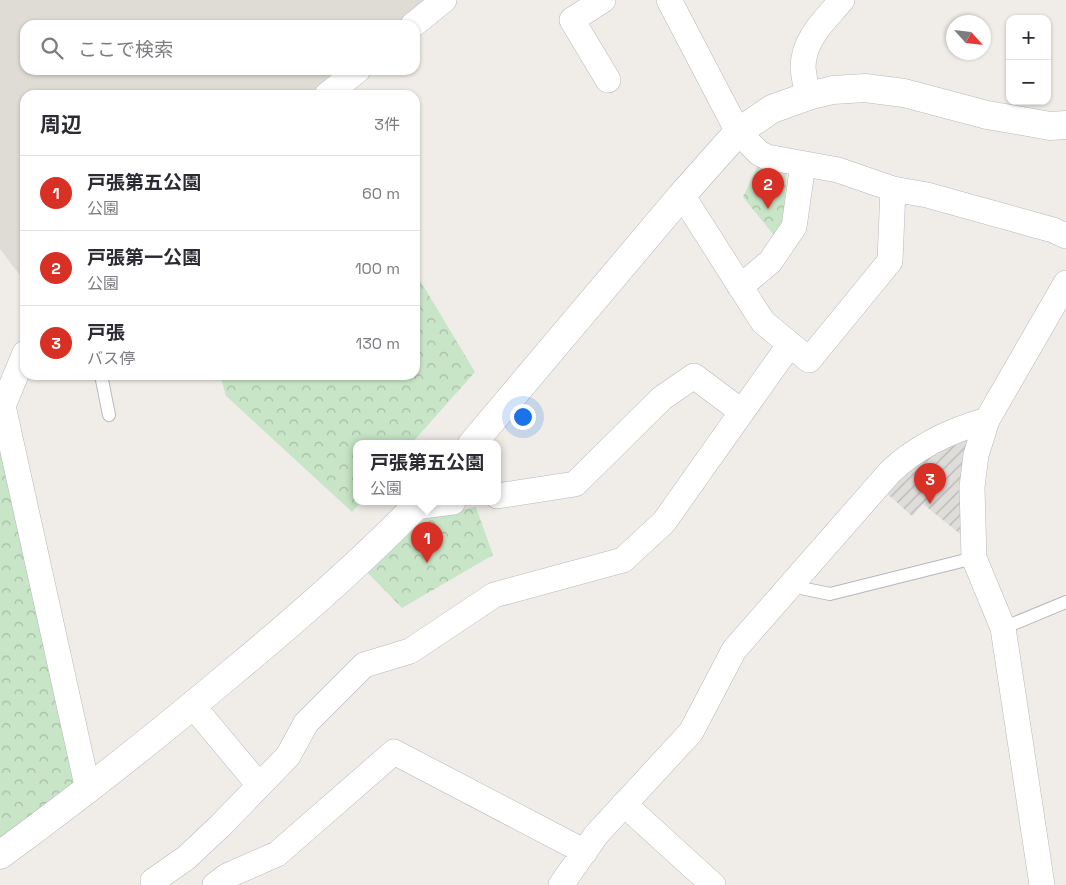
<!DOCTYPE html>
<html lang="ja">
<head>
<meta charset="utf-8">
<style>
	body { margin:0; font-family:"Space Grotesk","Noto Sans JP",sans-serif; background:#f2f2f3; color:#2b2b33 }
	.controls { position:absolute; right:15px; top:15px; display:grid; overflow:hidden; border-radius:10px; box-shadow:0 1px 4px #0004 }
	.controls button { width:45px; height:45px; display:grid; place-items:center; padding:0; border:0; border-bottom:1px solid #e1e1e2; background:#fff; color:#2b2b33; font:25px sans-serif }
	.compass { position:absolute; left:946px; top:15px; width:45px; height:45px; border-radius:50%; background:#fff; box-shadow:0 1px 4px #0004; rotate:117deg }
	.you { position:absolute; left:522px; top:416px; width:18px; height:18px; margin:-12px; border:4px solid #fff; border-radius:50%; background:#1a73e8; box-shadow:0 0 0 8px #1a73e833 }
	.badge { display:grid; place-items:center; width:32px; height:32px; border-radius:50%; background:#d93025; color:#fff; font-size:16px; font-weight:700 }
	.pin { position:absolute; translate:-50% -41px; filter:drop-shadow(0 1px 2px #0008) }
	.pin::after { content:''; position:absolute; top:26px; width:18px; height:15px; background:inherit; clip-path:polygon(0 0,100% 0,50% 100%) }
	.popup { position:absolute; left:353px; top:440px; width:148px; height:65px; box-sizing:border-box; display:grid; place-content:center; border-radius:10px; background:#fff; filter:drop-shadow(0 1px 4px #0005); font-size:16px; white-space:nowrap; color:#7c7c81 }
	.popup b { font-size:19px; color:#2b2b33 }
	.popup::after { content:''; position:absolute; left:50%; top:100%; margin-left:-10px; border:10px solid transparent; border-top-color:#fff }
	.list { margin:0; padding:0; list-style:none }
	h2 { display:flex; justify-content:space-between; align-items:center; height:65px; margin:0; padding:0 20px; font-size:21px }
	h2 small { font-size:16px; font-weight:400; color:#7c7c81 }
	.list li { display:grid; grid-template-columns:32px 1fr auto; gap:15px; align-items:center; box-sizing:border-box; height:75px; padding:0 20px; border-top:1px solid #e1e1e2 }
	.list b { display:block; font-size:19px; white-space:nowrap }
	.list p { margin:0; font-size:16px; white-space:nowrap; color:#7c7c81 }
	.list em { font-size:16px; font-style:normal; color:#7c7c81 }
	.icon { flex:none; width:28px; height:28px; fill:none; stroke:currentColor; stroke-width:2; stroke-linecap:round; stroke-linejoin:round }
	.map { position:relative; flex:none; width:1066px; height:885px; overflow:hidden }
	.search { position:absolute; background:#fff; box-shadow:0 1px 4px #0004; left:20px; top:20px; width:400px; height:55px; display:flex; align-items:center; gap:12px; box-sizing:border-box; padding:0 18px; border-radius:15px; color:#7c7c81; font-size:19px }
	.panel { position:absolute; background:#fff; box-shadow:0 1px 4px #0004; left:20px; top:90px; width:400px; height:290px; border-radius:15px }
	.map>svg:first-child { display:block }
</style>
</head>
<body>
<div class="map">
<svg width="1066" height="885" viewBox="0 0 1066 885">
	<defs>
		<pattern id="industrial-furrows" width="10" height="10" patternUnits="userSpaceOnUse" patternTransform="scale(1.25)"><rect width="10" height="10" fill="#dfddda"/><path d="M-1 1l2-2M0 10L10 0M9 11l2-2" fill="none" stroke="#b8b7b5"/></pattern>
		<pattern id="park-crowns" width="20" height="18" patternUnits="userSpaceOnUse" patternTransform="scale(1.25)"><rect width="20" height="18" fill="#c8e5c7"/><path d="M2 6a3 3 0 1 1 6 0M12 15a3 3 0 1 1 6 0" fill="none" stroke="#a6bda5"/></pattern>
	</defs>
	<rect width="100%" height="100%" fill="#f0ede8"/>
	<path fill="url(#industrial-furrows)" d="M 970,431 L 965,538 L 923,504 L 912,516 L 882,489 L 903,468 Z"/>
	<path fill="#dfdcd6" d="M 0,0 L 427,0 L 396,25 L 25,25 L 25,70 L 340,70 L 309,95 L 25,95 L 25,282 L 0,249 Z"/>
	<path fill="url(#park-crowns)" d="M 760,161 L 787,168 L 783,221 L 776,238 L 743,197 Z
		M 415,272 L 475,372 L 411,444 L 357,444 L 357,502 L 361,502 L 352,512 L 226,396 L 220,375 L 415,375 Z
		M 0,448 L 78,784 L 0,838 Z
		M 476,507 L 493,555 L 402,608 L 366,571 L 419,518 Z"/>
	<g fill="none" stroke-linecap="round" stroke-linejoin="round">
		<defs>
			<path id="service" d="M 101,375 L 109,415
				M 791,586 L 830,594 L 974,558
				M 1003,628 L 1066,602"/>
			<path id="minor" d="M 603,0 L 572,20 L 608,80
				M 669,0 L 738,132 L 759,153 L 767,157 L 838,170 L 893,189 L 927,195 L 1053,230 L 1066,236
				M 413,25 L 444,0
				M 327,95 L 358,70
				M 808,96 C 806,87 804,77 803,68 C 803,39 825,20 842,0
				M 682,195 L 763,322 L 809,360 L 890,261 L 893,189
				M 740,287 L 770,262 L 794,227 L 803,164
				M 25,353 L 3,406 L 88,790
				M 497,496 L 575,484 L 662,398 L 694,376 L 742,412
				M 414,507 L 453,502
				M 193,706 L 259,785
				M 624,804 L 713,885
				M 154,885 L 153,881 L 186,858 L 220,826 L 288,756 L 306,723 L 364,665 L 410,651 L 494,595 L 623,560 L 664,522 L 790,344
				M 215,885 L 227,876 L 277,854 L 394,752 L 585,852
				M 561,885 L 596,835 L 691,732 L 734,650 L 890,472 C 917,446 952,430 987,420
				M 1042,885 L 1003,628 L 974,558 L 972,487 L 976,455 L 987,420 L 1066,283"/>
			<path id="tertiary" d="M 472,444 L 682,195 L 738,132 L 772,109 L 808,96 L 833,90 L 865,88 L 904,93 L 987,115 L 1022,121 L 1050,126 L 1066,125
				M 0,855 C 81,796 159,734 235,670 C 299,617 362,562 420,502"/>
		</defs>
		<use href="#service" stroke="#b5b8bb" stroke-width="14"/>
		<use href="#minor" stroke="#b5b8bb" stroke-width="26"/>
		<use href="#tertiary" stroke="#b5b8bb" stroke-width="29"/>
		<use href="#service" stroke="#fff" stroke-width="12"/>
		<use href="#minor" stroke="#fff" stroke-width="25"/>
		<use href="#tertiary" stroke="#fff" stroke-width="28"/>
	</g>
</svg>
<div class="controls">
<button>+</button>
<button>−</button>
</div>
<svg class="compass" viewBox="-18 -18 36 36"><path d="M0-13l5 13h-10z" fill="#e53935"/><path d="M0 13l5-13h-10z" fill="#7c7c81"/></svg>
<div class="you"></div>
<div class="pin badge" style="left:427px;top:563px">1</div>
<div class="popup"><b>戸張第五公園</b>公園</div>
<div class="pin badge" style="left:768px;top:209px">2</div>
<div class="pin badge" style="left:930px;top:504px">3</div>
<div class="search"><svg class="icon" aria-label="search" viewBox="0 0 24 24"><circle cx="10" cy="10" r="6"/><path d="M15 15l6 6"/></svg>ここで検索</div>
<section class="panel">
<h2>周辺<small>3件</small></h2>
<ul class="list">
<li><span class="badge">1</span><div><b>戸張第五公園</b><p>公園</p></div><em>60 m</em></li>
<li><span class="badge">2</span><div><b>戸張第一公園</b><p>公園</p></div><em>100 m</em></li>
<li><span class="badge">3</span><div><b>戸張</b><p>バス停</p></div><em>130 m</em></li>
</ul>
</section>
</div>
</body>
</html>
